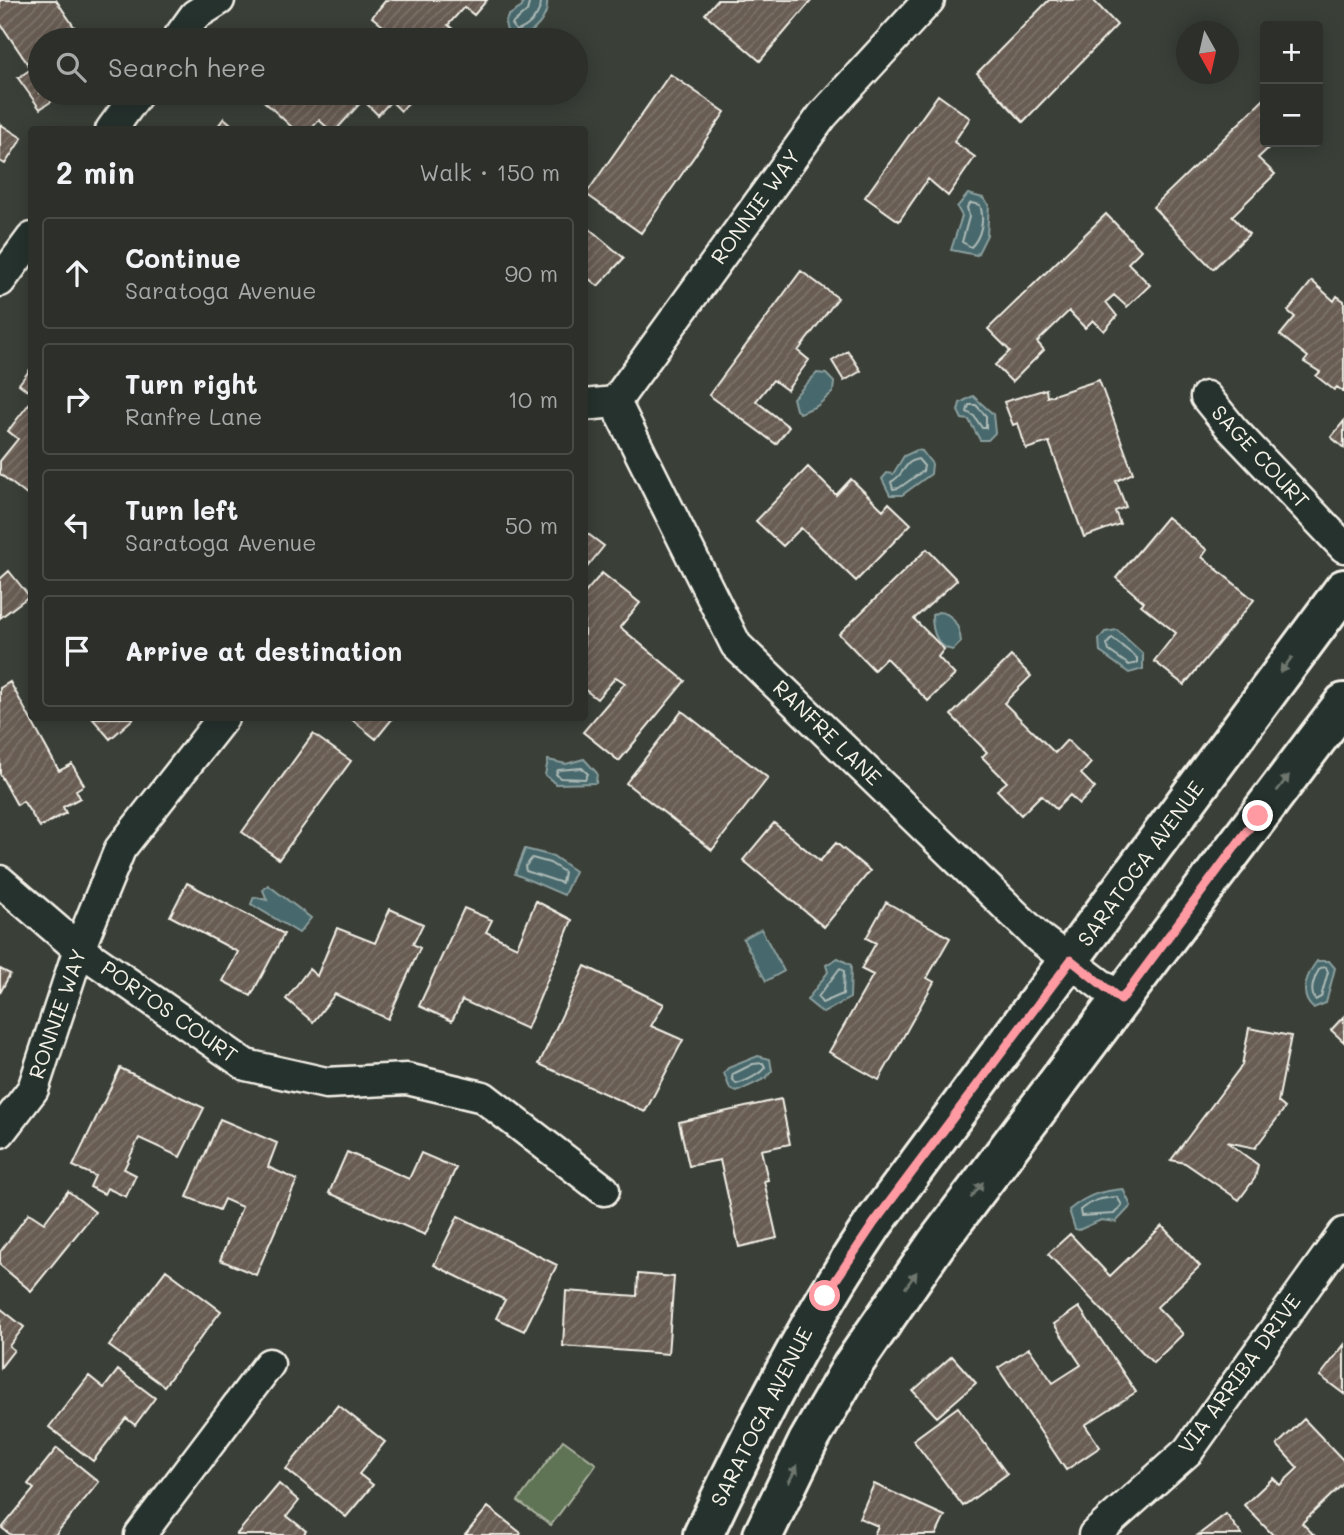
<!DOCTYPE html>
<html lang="en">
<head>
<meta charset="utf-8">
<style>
	body { margin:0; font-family:Mali,sans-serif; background:#343732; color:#f1f3f6 }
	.controls { position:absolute; right:21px; top:21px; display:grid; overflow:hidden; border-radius:7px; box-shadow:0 4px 18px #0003 }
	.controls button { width:63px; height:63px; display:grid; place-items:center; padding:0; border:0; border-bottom:2px solid #484a47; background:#2c2f2a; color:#f1f3f6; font:35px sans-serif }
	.compass { position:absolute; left:1176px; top:21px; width:63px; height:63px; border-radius:50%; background:#2c2f2a; box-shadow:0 4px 18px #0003; rotate:172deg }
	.stop { position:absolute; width:21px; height:21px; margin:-16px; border:5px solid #ff9aa2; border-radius:50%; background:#fff }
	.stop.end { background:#ff9aa2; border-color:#fff; box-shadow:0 2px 7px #0008 }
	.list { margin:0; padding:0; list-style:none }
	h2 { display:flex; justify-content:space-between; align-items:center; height:91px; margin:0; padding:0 28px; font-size:30px }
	h2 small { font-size:23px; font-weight:400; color:#a6a9a8 }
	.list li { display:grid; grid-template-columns:46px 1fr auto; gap:21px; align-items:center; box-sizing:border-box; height:112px; margin:0 14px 14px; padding:0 14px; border:2px solid #484a47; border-radius:7px }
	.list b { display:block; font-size:26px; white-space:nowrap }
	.list p { margin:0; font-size:23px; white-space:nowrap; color:#a6a9a8 }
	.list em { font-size:23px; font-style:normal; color:#a6a9a8 }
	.icon { flex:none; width:38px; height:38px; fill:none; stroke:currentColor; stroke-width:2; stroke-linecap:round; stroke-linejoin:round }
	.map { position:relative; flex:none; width:1344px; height:1535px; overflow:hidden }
	.search { position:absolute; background:#2c2f2a; box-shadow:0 4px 18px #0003; left:28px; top:28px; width:560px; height:77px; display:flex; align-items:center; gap:18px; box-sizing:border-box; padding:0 24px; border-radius:38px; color:#a6a9a8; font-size:26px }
	.panel { position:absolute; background:#2c2f2a; box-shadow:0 4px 18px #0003; left:28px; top:126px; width:560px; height:595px; border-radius:7px }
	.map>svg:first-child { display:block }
</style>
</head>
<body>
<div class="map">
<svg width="1344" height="1535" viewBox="0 0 1344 1535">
	<defs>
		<pattern id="building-hatch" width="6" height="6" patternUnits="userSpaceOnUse" patternTransform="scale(1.75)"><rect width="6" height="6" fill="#675c52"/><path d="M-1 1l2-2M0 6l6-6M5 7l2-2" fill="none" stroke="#7d746b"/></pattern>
	</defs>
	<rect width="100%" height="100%" fill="#3a3f38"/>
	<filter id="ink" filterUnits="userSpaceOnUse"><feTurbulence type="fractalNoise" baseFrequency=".0143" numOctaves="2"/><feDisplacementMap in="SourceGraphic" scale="14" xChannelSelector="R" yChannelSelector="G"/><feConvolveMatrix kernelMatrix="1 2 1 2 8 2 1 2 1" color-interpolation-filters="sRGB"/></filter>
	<g filter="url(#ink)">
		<path fill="#5f7355" stroke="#aab29e" stroke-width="2" d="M 563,1440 L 596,1464 L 551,1525 L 518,1501 Z"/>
		<path fill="#46686c" stroke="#8c9f9e" stroke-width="2" d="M 523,0 L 547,0 C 549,18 534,33 518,39 L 508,35 L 505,23 L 508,16 L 522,7 Z
			M 968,194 L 983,198 L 989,205 L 987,235 L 977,255 L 951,250 L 962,216 L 957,207 Z
			M 817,373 L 826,374 L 834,382 L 833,392 L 817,406 L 800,413 L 796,410 L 793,398 Z
			M 973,396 L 993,414 L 995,433 L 988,440 L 980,440 L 969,420 L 962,419 L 958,411 L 960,403 Z
			M 917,450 L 922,451 L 932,464 L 931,474 L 902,495 L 890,495 L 882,479 L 887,473 L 893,474 L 904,456 Z
			M 938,612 C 953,612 960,628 961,642 L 953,650 C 936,647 932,631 932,615 Z
			M 1117,630 L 1143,654 L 1143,669 L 1129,673 L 1100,652 L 1099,639 L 1105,632 Z
			M 584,759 L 597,773 L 596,783 L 556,784 L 545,775 L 548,760 L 566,764 Z
			M 525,849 L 553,856 L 575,871 L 564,895 L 515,874 Z
			M 268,885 L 311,918 L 299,933 L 251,904 L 254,897 L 267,900 L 263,890 Z
			M 761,929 L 784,971 L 766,981 L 743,939 Z
			M 838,958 L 851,965 L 850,998 L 823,1013 L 807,1000 L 828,972 L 826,965 Z
			M 1317,961 L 1329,961 L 1335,968 L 1326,1003 L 1313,1008 C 1298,995 1307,974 1317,961 Z
			M 758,1056 L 770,1059 L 772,1071 L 766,1078 L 737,1092 L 730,1089 L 724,1073 L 728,1068 Z
			M 1123,1189 L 1131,1206 L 1116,1222 L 1101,1220 L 1079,1230 L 1075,1229 L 1069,1210 C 1087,1195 1100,1191 1123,1189 Z"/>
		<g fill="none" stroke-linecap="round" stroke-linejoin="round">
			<path stroke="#aebab6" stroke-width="2" d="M 530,0 L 527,11 L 512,24 L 516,31 C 529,28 541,14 541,0
				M 971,203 L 980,205 C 985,219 981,237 971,247 L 962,242 L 969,217 L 967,207 Z
				M 969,405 L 976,405 L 986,416 L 986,428 L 982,428 L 974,416 L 967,412 Z
				M 918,459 L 924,466 L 923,471 L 899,488 L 893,489 L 891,482 C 904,476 904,461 918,459 Z
				M 1112,638 L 1137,658 L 1137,663 L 1129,665 L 1109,651 L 1107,644 Z
				M 582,768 L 588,774 L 585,779 L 560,778 L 556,774 L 558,770 Z
				M 532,858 L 550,863 L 564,872 L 562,883 L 526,871 L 525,867 Z
				M 1326,967 L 1328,972 L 1321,997 L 1315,1000 C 1309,991 1314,977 1320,968 Z
				M 840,968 L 844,971 L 843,994 L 822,1003 L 818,997 Z
				M 763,1063 L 765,1067 C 761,1074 745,1082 736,1084 L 732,1078 L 733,1074 L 753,1064 Z
				M 1117,1197 L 1122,1205 L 1114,1214 L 1081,1216 L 1080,1210 C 1092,1200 1102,1198 1117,1197 Z"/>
		</g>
		<path fill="url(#building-hatch)" stroke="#f4f1e8" stroke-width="2" d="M 0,0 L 56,0 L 83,40 L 40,40 L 40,93 L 64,93 L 40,109 L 18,78 L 31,69 L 0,23 Z
			M 386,0 L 487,0 L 474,15 L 464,7 L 448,25 L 466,40 L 400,40 L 372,17 Z
			M 717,0 L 812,0 L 760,61 L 705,14 Z
			M 1049,0 L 1093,0 L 1117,25 L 1023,122 L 977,73 Z
			M 342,27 L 357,40 L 330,40 Z
			M 670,74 L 725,112 L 641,233 L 586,194 Z
			M 255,93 L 414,93 L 416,94 L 401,111 L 391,101 L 378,115 L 363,100 L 336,130 L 330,130 L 319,120 L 310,130 L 295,130 Z
			M 938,95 L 970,118 L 954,142 L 975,157 L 948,196 L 928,179 L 899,221 L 865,197 Z
			M 1265,98 L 1265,142 L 1275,142 L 1258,158 L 1275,174 L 1232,216 L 1249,234 L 1213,269 L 1153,207 Z
			M 224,118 L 238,130 L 215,130 Z
			M 0,124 L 22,138 L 5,164 L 0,161 Z
			M 1106,214 L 1141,250 L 1128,263 L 1150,285 L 1127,307 L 1114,295 L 1106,302 L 1117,316 L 1104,331 L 1093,320 L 1085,328 L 1069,311 L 1037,342 L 1044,350 L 1012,382 L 995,365 L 1010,351 L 988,329 Z
			M 585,225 L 624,258 L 598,286 L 584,275 Z
			M 801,271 L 838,298 L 798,351 L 809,360 L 787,390 L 773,380 L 756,401 L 789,427 L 776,444 L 709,395 Z
			M 1312,281 L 1334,301 L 1337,296 L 1344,301 L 1344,392 L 1337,387 L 1334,390 L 1316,376 L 1320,372 L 1304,362 L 1308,357 L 1280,335 L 1295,317 L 1288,311 Z
			M 848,351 L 861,371 L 844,381 L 832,361 Z
			M 32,367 L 32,394 L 19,384 Z
			M 1099,380 L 1133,473 L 1116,481 L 1126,507 L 1115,511 L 1120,524 L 1084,537 L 1049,442 L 1026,449 L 1018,423 L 1013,425 L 1004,402 L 1046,389 L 1047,397 Z
			M 32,400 L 32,499 L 0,474 L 0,461 L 18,439 L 8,431 Z
			M 1344,421 L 1344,448 L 1331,437 Z
			M 808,467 L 836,495 L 851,479 L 883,510 L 889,503 L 911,524 L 856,581 L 801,528 L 783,546 L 756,521 Z
			M 1167,517 L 1207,550 L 1202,557 L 1254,600 L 1184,685 L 1154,661 L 1176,633 L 1141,605 L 1144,602 L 1116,578 Z
			M 584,531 L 604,546 L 584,571 Z
			M 927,549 L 957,580 L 914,619 L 944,649 L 938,657 L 955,675 L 928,701 L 886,658 L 874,670 L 839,634 Z
			M 9,571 L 29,596 L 0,618 L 0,579 Z
			M 602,573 L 640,603 L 620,627 L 685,681 L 619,761 L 583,732 L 625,683 L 616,677 L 597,699 L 584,689 L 584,594 Z
			M 1011,656 L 1031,676 L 1004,703 L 1055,753 L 1067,740 L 1091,763 L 1081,774 L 1095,788 L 1079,804 L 1070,795 L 1056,809 L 1041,795 L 1021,815 L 997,790 L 1007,782 L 982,757 L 987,752 L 951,715 Z
			M 10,682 L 59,771 L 72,764 L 84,785 L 76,790 L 80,798 L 63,807 L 66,813 L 40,827 L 23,801 L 17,805 L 0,774 L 0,688 Z
			M 682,711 L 768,778 L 712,850 L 626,783 Z
			M 92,718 L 134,718 L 110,739 Z
			M 350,718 L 393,718 L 376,739 Z
			M 313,734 L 351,761 L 279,859 L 242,832 Z
			M 774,823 L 820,861 L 836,843 L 870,871 L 824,927 L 743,860 Z
			M 187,883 L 284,934 L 251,996 L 223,981 L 238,952 L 170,916 Z
			M 536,901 L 572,920 L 527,1029 L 462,1000 L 452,1021 L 419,1006 L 464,908 L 492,920 L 486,932 L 517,947 Z
			M 886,902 L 950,938 L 927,978 L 934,982 L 879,1080 L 829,1052 L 873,975 L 861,969 L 876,943 L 866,938 Z
			M 390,909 L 423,924 L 413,944 L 420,948 L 388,1019 L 335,994 L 313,1022 L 286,999 L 309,969 L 317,976 L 337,928 L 375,943 Z
			M 585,966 L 664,1004 L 651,1026 L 683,1040 L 645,1112 L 539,1064 Z
			M 0,969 L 10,974 L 0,993 Z
			M 1344,1016 L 1344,1042 L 1331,1030 Z
			M 1249,1028 L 1291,1036 L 1278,1102 L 1285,1108 L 1255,1148 L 1227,1142 L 1258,1165 L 1255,1178 L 1239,1200 L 1185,1163 L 1171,1160 L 1242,1065 Z
			M 120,1068 L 204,1108 L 180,1157 L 139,1138 L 124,1169 L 136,1175 L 126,1197 L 107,1188 L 104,1194 L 90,1187 L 95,1176 L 73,1166 Z
			M 781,1099 L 790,1144 L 761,1150 L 768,1180 L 764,1181 L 777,1238 L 739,1247 L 720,1160 L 689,1166 L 679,1122 Z
			M 220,1119 L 277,1143 L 268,1167 L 297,1180 L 256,1275 L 220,1260 L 242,1207 L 224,1199 L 219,1210 L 187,1197 Z
			M 347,1152 L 409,1179 L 421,1153 L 456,1168 L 425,1235 L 329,1193 Z
			M 68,1191 L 95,1212 L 31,1291 L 0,1265 L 0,1252 L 29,1213 L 44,1223 Z
			M 458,1216 L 557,1265 L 524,1331 L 496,1318 L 505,1300 L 434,1265 Z
			M 1162,1226 L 1200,1266 L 1157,1307 L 1183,1334 L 1153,1363 L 1048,1254 L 1070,1234 L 1110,1276 Z
			M 166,1270 L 221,1311 L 164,1386 L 109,1346 Z
			M 638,1274 L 674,1277 L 668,1354 L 563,1346 L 566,1291 L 637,1296 Z
			M 1079,1307 L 1136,1392 L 1085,1425 L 1100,1447 L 1066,1470 L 998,1368 L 1029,1348 L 1053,1383 L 1081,1365 L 1054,1324 Z
			M 0,1308 L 24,1327 L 9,1346 L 14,1350 L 0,1368 Z
			M 1344,1345 L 1344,1394 L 1320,1376 Z
			M 952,1356 L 976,1383 L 937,1417 L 913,1391 Z
			M 118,1370 L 155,1398 L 135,1425 L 126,1418 L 93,1461 L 49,1427 L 89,1376 L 104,1388 Z
			M 338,1405 L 385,1442 L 359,1474 L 373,1485 L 346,1517 L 286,1469 Z
			M 958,1407 L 1007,1474 L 963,1506 L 913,1440 Z
			M 1304,1419 L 1344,1461 L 1344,1483 L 1302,1523 L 1314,1535 L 1273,1535 L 1244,1505 L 1273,1478 L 1280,1485 L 1298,1468 L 1277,1445 Z
			M 57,1448 L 99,1482 L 55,1535 L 11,1535 L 2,1528 L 34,1489 L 28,1484 Z
			M 279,1484 L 299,1501 L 287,1516 L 306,1531 L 303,1535 L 236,1535 Z
			M 874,1484 L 945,1516 L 936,1535 L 874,1535 L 878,1526 L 859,1518 Z
			M 488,1507 L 521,1533 L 520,1535 L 465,1535 Z
			M 1226,1514 L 1242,1535 L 1198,1535 Z"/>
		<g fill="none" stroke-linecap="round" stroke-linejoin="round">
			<defs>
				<path id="minor" d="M 177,40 L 195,15 L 219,0
					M 111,130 L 138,93
					M 0,281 L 32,238
					M 1206,397 L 1232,429 L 1344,547
					M 615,402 L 736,645 L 1039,938 L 1121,1000
					M 584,405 L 615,402 L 822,116 L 929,0
					M 0,881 L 79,949 L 246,1065 L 326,1083 L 407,1079 L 483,1097 L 604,1190
					M 0,1132 L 33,1089 L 79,949 L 120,849 L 223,718
					M 140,1535 L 269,1364
					M 1094,1535 L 1188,1451 L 1344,1233"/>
				<path id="primary" d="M 703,1535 C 754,1427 807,1323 874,1223 L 1344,589
					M 763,1535 L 808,1442 L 852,1366 L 936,1244 L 1344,703"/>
			</defs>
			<use href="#minor" stroke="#f4f1e8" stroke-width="35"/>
			<use href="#primary" stroke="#f4f1e8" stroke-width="44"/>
			<use href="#minor" stroke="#26332d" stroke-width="30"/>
			<use href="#primary" stroke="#26332d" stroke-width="38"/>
		</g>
		<defs><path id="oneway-solid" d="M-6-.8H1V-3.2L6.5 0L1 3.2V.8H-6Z" transform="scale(1.75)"/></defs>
		<g fill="#6e766e">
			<use href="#oneway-solid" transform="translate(1286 665) rotate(126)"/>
			<use href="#oneway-solid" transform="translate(1283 783) rotate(-53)"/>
			<use href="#oneway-solid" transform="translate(977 1190) rotate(-53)"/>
			<use href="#oneway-solid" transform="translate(911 1280) rotate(-55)"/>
			<use href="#oneway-solid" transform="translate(793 1474) rotate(-64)"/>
		</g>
	</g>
	<g fill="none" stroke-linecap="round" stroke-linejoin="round" filter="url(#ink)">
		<path stroke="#ff9aa2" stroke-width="9" d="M 825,1296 L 874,1223 L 1071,960 L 1121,1000 L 1258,816"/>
	</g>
	<g text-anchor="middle" stroke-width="5" stroke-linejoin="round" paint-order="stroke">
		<g font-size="21" fill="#f4f1e8" stroke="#26332d">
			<text transform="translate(756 207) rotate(-54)" y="7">RONNIE WAY</text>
			<text transform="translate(1260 457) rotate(47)" y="7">SAGE COURT</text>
			<text transform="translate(827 733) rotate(44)" y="7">RANFRE LANE</text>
			<text transform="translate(1141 864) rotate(-54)" y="7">SARATOGA AVENUE</text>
			<text transform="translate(169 1012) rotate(35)" y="7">PORTOS COURT</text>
			<text transform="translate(58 1014) rotate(-71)" y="7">RONNIE WAY</text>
			<text transform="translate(1240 1374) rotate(-54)" y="7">VIA ARRIBA DRIVE</text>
			<text transform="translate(762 1417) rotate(-63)" y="7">SARATOGA AVENUE</text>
		</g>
	</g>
</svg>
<div class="controls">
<button>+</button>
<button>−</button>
</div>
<svg class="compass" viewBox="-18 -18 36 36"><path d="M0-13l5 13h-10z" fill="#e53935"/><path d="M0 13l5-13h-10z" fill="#a6a9a8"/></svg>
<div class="stop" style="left:825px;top:1296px"></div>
<div class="stop end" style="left:1258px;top:816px"></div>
<div class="search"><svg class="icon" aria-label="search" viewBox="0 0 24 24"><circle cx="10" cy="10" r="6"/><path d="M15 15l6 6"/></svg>Search here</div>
<section class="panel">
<h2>2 min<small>Walk · 150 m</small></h2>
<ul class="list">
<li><svg class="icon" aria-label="ahead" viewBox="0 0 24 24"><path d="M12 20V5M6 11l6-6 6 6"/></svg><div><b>Continue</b><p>Saratoga Avenue</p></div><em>90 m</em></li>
<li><svg class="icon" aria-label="right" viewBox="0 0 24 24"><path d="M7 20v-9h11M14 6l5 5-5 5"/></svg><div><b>Turn right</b><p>Ranfre Lane</p></div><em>10 m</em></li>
<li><svg class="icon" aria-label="left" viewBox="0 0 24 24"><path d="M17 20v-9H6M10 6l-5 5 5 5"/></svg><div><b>Turn left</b><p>Saratoga Avenue</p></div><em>50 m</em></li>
<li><svg class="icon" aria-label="arrive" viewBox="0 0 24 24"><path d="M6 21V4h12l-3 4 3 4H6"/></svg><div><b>Arrive at destination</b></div></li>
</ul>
</section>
</div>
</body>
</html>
